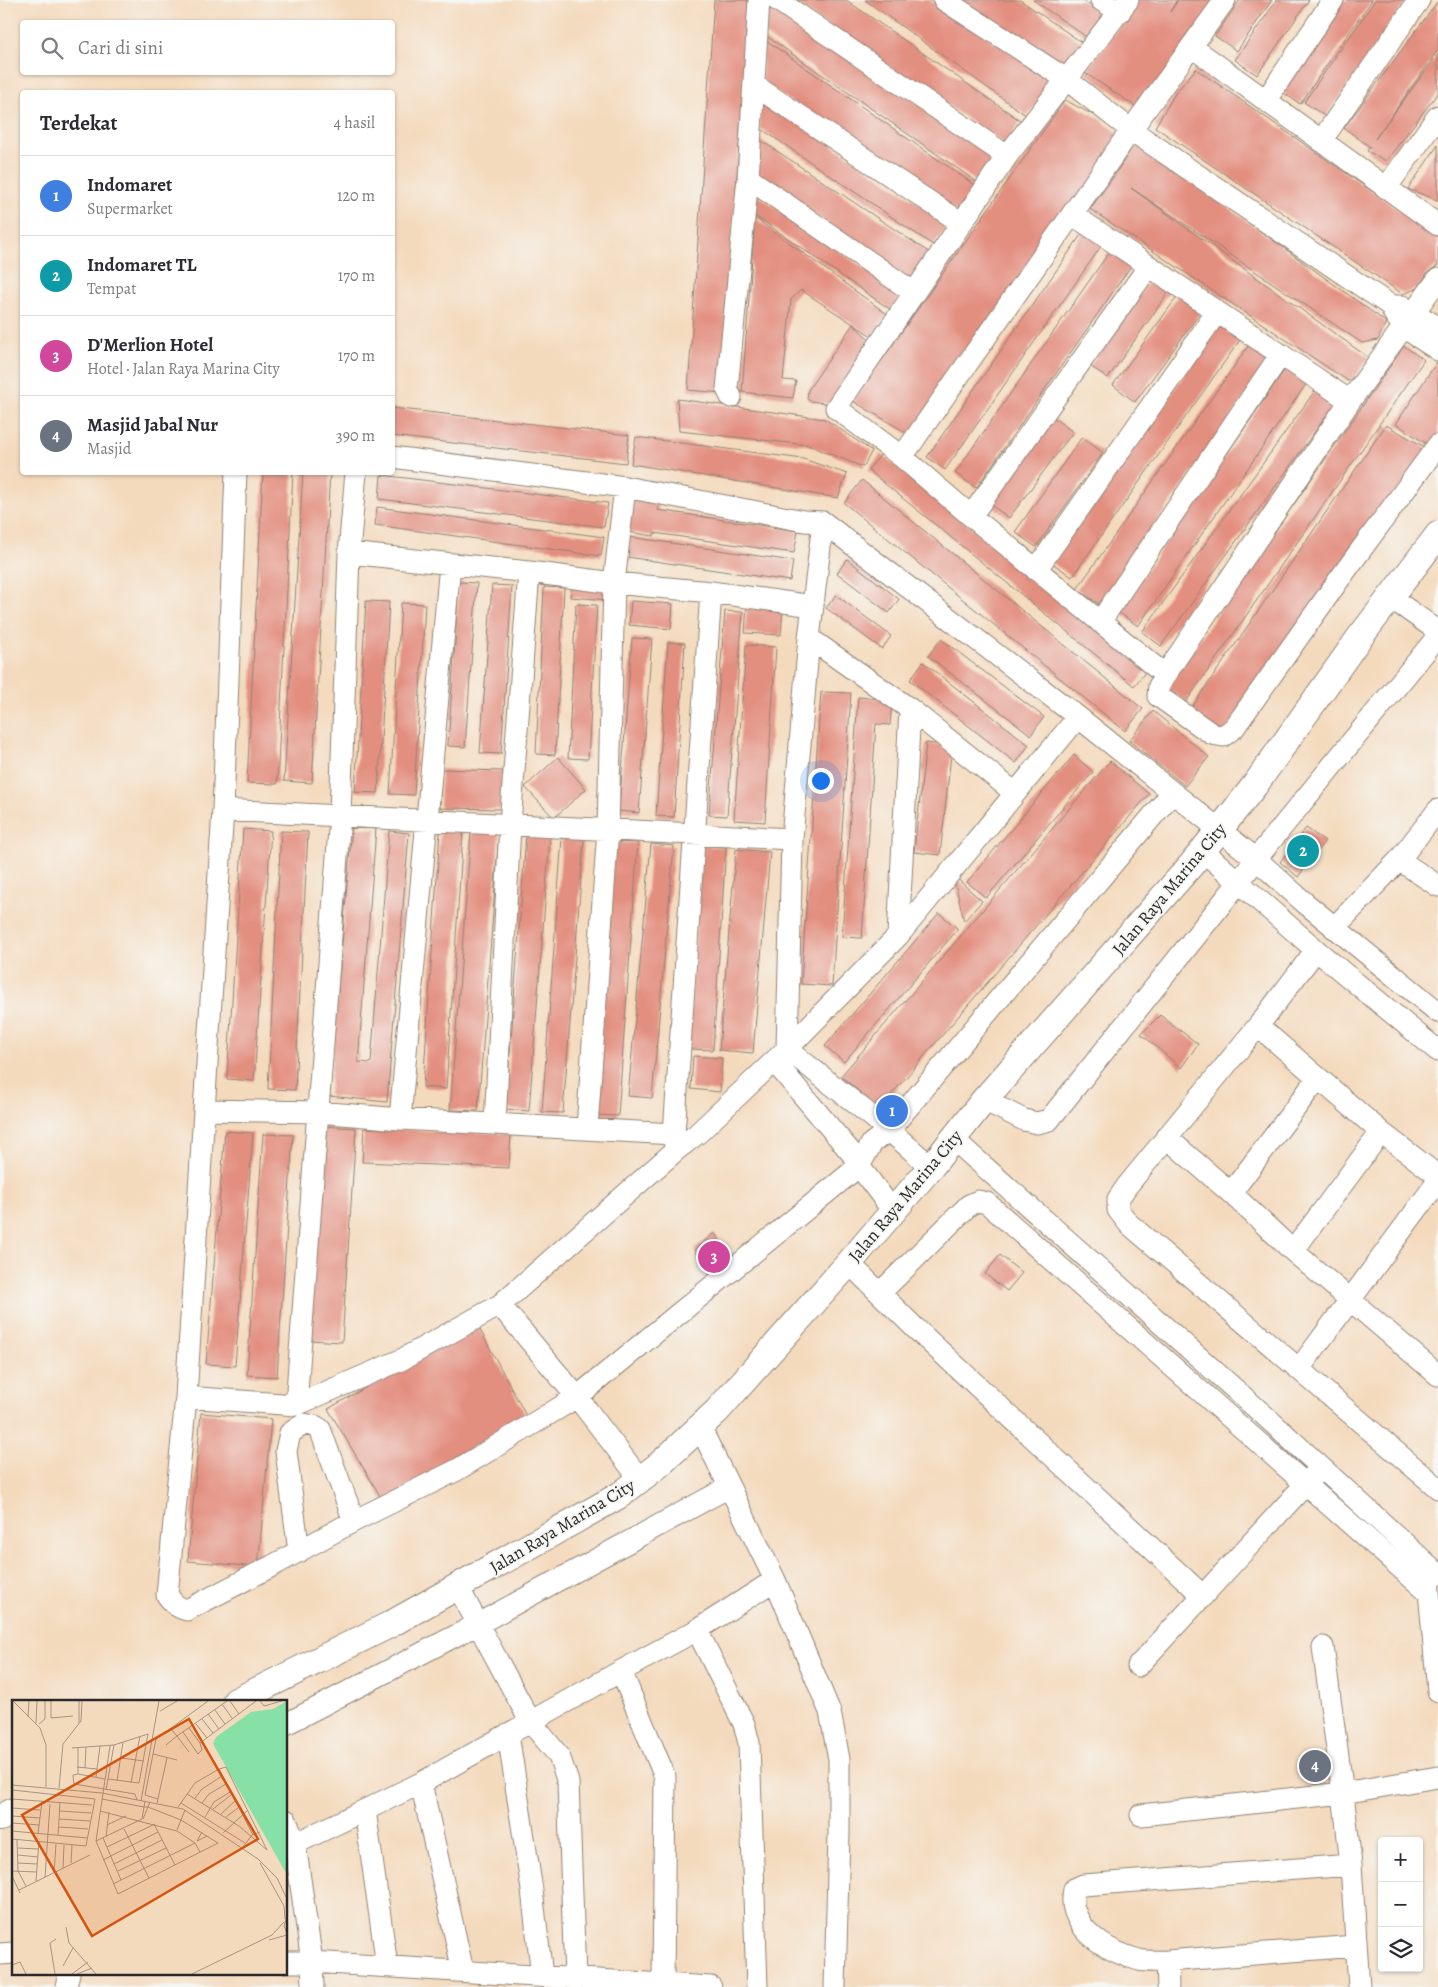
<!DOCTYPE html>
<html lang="id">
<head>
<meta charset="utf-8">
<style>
	body { margin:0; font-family:Alegreya,serif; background:#f2f2f3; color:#2b2b33 }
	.controls { position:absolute; right:15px; bottom:15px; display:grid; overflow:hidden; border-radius:5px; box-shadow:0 1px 4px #0004 }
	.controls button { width:45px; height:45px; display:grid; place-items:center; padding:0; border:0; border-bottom:1px solid #e1e1e2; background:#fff; color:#2b2b33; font:25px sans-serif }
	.you { position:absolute; left:820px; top:780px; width:18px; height:18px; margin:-12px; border:4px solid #fff; border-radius:50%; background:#1a73e8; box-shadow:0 0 0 8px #1a73e833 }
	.badge { display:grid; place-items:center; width:32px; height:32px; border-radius:50%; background:#1f6fb2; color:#fff; font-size:16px; font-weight:700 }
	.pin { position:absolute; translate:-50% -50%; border:2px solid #fff; box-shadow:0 1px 5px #0006 }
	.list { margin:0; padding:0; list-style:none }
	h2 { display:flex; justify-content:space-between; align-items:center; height:65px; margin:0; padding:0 20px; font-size:21px }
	h2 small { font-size:16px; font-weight:400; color:#7c7c81 }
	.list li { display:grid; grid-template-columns:32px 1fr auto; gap:15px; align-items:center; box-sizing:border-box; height:80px; padding:0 20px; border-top:1px solid #e1e1e2 }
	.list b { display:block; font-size:19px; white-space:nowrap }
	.list p { margin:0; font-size:16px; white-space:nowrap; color:#7c7c81 }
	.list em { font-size:16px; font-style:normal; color:#7c7c81 }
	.icon { flex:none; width:28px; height:28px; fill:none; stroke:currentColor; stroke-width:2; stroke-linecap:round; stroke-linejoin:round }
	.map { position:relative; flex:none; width:1438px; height:1987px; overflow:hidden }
	.search { position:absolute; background:#fff; box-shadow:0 1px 4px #0004; left:20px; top:20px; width:375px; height:55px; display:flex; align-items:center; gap:12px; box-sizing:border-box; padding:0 18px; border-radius:5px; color:#7c7c81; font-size:19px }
	.panel { position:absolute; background:#fff; box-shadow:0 1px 4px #0004; left:20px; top:90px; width:375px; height:385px; border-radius:5px }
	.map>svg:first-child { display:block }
</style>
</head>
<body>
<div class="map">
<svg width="1438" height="1987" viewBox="0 0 1438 1987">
	<rect width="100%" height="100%" fill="#f6f6f2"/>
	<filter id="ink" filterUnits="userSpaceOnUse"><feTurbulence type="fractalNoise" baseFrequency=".02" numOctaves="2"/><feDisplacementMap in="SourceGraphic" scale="10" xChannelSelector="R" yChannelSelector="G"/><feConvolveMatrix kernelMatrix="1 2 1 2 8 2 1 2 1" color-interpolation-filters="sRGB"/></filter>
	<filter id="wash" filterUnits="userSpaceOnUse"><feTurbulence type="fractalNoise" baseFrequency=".0096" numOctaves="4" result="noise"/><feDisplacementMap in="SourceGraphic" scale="20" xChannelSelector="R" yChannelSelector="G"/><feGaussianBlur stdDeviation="1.12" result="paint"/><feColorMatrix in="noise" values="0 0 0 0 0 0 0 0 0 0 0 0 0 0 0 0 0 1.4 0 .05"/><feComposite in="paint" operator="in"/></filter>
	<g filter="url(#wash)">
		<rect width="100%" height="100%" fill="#f4dabd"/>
		<g id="blocks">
			<path fill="#e38f80" d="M 714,0 L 749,0 L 722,393 L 688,390 Z
				M 790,0 L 846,0 L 1021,121 L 1005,144 Z
				M 865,0 L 930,0 L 1054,81 L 1027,116 Z
				M 958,0 L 1020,0 L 1084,44 L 1064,69 Z
				M 1033,0 L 1082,0 L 1104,15 L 1088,38 Z
				M 1138,0 L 1177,0 L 1170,12 L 1178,0 L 1220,0 L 1144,112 L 1085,73 Z
				M 1240,0 L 1272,0 L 1237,51 L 1215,36 Z
				M 1277,0 L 1309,0 L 1257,75 L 1235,60 Z
				M 1340,0 L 1372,0 L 1300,104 L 1278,89 Z
				M 1375,0 L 1407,0 L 1326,117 L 1304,102 Z
				M 1438,1 L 1438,50 L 1375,139 L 1438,54 L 1438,93 L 1386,161 L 1367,151 L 1370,147 L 1344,128 Z
				M 767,2 L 998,158 L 980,184 L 765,35 Z
				M 764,39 L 976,186 L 959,213 L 762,82 Z
				M 1196,69 L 1438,237 L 1438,265 L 1427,273 L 1418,288 L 1403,294 L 1155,127 L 1176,92 Z
				M 760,96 L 950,225 L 933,245 L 760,128 Z
				M 1065,100 L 1097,117 L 1122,136 L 915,438 L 853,401 Z
				M 759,139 L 930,253 L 911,281 L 755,173 Z
				M 1136,141 L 1386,322 L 1378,340 L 1362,343 L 1131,188 L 1369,358 L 1357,374 L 1348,381 L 1090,209 L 1114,176 Z
				M 1438,145 L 1438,199 L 1437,200 L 1408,189 Z
				M 755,193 L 901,294 L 891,310 L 754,215 Z
				M 755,218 L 887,314 L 873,337 L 801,290 L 791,300 L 783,380 L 796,381 L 793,398 L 742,392 Z
				M 1083,232 L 1102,245 L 945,470 L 927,457 Z
				M 1110,251 L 1131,266 L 976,488 L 955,473 Z
				M 1153,276 L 1171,289 L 1108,378 L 1090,366 Z
				M 1180,293 L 1203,309 L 1135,402 L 1113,385 Z
				M 853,324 L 873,343 L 831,404 L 810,401 L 807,399 L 808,390 Z
				M 1220,325 L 1240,340 L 1072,577 L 1051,562 Z
				M 1249,345 L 1271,360 L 1099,604 L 1077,589 Z
				M 1404,346 L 1424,360 L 1186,702 L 1166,688 Z
				M 1438,360 L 1438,441 L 1433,448 L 1396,424 Z
				M 1286,368 L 1307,383 L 1138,626 L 1118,612 Z
				M 1317,388 L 1336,402 L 1161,646 L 1142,632 Z
				M 677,399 L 825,419 L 872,451 L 863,467 L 808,445 L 679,431 Z
				M 392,408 L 629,435 L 626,463 L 392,436 Z
				M 1054,418 L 1073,432 L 1009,518 L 991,505 Z
				M 1386,425 L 1430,450 L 1223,736 L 1190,710 Z
				M 636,437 L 803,459 L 847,474 L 838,498 L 631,464 Z
				M 1082,437 L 1103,453 L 1036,547 L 1015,532 Z
				M 881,454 L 1147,670 L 1134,686 L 868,470 Z
				M 263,472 L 293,472 L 277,784 L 247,783 Z
				M 303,472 L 330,472 L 312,783 L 284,781 Z
				M 381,475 L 608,503 L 604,527 L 379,499 Z
				M 862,480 L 1143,709 L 1125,731 L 844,503 Z
				M 634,495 L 660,499 L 658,510 L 798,531 L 794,553 L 654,533 L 654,536 L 628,532 Z
				M 377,507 L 604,537 L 601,556 L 375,525 Z
				M 630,537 L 793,561 L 790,581 L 627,557 Z
				M 847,559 L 899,599 L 889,613 L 837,573 Z
				M 459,582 L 477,583 L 465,747 L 448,746 Z
				M 572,582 L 611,585 L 610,600 L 570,597 Z
				M 492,585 L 512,586 L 501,754 L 480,753 Z
				M 544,587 L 564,588 L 555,755 L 536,754 Z
				M 836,595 L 891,636 L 882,649 L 826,608 Z
				M 366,601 L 389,602 L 378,793 L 355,792 Z
				M 631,601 L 673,604 L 671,629 L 629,625 Z
				M 401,603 L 425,604 L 414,795 L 390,794 Z
				M 576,604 L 597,605 L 588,759 L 568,758 Z
				M 747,606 L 783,608 L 781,635 L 745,633 Z
				M 725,611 L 743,612 L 727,816 L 709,815 Z
				M 632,638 L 652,639 L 639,813 L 619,811 Z
				M 941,639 L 1044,717 L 1031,735 L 928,656 Z
				M 668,642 L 685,643 L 674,817 L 656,816 Z
				M 746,645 L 776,647 L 765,822 L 734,820 Z
				M 923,662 L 1029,745 L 1016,763 L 910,680 Z
				M 821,692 L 851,693 L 832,986 L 801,984 Z
				M 858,697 L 892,700 L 890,725 L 876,724 L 862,938 L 842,937 Z
				M 1153,711 L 1209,757 L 1185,786 L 1129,741 Z
				M 926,743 L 952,746 L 940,855 L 914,852 Z
				M 1074,755 L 1093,772 L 986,898 L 967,882 Z
				M 558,757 L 586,789 L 554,818 L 525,787 Z
				M 1110,761 L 1149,794 L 879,1109 L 841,1076 Z
				M 441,769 L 503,771 L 501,809 L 440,808 Z
				M 352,827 L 376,829 L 358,1062 L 371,1063 L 389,831 L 409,833 L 387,1102 L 329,1096 Z
				M 1306,828 L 1325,841 L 1298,877 L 1280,862 Z
				M 243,829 L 271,831 L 254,1081 L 227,1079 Z
				M 281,831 L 308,832 L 295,1090 L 268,1089 Z
				M 440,831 L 463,832 L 446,1089 L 423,1087 Z
				M 471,831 L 499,833 L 478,1111 L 450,1110 Z
				M 526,835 L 550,837 L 529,1111 L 506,1109 Z
				M 562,837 L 584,839 L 563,1113 L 542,1112 Z
				M 614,842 L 638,843 L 618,1116 L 595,1115 Z
				M 651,844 L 674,846 L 652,1098 L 628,1096 Z
				M 701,846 L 726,847 L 713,1050 L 688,1049 Z
				M 736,849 L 770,852 L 753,1053 L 719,1050 Z
				M 953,875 L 982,901 L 964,921 Z
				M 939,913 L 958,929 L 844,1062 L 825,1046 Z
				M 1160,1015 L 1198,1044 L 1181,1068 L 1141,1034 Z
				M 693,1056 L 722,1058 L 720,1092 L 691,1089 Z
				M 323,1126 L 356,1128 L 342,1342 L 309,1340 Z
				M 364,1128 L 511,1134 L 509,1168 L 362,1162 Z
				M 225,1131 L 253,1133 L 235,1366 L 206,1364 Z
				M 263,1134 L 293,1135 L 277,1377 L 247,1375 Z
				M 714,1233 L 728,1251 L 733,1262 L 713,1277 L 694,1250 Z
				M 1000,1255 L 1022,1273 L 1007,1291 L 985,1274 Z
				M 477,1324 L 530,1423 L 385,1504 L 328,1409 Z
				M 201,1413 L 271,1419 L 258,1567 L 188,1561 Z"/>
		</g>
	</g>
	<g filter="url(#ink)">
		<use href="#blocks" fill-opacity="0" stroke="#908274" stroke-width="1"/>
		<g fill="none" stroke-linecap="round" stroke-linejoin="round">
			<defs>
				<path id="minor" d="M 777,0 L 1007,156
					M 944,0 L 1066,79 L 1131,130 L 1391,306
					M 1101,0 L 1120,12
					M 1128,0 L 1007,156 L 836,408 L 902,457 L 971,516 L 1165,675
					M 1192,47 L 1438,225
					M 754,85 L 960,222
					M 1266,100 L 1333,0
					M 1321,141 L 1419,0
					M 748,178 L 913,292
					M 1386,188 L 1438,116
					M 1073,215 L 1350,401
					M 1438,279 L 1350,401 L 1165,675 L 1159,686 L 1158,696 L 1212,734 L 1223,736 L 1234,728 L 1338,581 L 1438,445
					M 1438,327 L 1402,306 L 1391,306 C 1397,327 1421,338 1438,350
					M 731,397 L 727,389 L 748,178 L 759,0
					M 392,457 L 625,487 L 804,521 L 823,522 L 809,638 L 792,839 L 787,1049 L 889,1130 L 931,1167
					M 902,457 L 1131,130 L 1225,0
					M 236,472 L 223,810 L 186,1397 L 167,1595 C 173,1603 177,1608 187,1610 L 272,1566 L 354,1521 L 457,1470 L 577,1397 L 859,1166 L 872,1143 L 889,1130 L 1172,793
					M 971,516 L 1149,266
					M 823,522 L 1078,717 L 1256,859 L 1305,903 L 1438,1012
					M 349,553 L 529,572 L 614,583 L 711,592 L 813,606
					M 1036,570 L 1217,312
					M 1390,597 L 1438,631
					M 1100,622 L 1281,354
					M 809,638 L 910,709 L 1015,793
					M 223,810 L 792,839
					M 1203,851 L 1316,950 L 1438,1051
					M 1399,860 L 1438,886
					M 1334,928 L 1399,860 L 1438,810
					M 898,936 L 910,709
					M 1316,950 L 1258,1026 L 1127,1186 L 1118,1199 L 1118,1210 L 1129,1224 L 1438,1488
					M 1258,1026 L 1381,1132 L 1438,1176
					M 774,1061 L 854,1156 L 859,1166 L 893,1211
					M 984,1100 L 1024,1120 L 1037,1123 L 1049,1120 L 1239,882 L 1256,859 L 1438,636
					M 204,1110 L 318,1112 L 400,1119 L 674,1134
					M 400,1119 L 450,564
					M 495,1124 L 510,824 L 529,572
					M 587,1128 L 608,829 L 614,583 L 625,487
					M 1166,1137 L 1231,1193 L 1293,1251 L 1438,1375
					M 952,1138 L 1265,1416 L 1438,1574
					M 675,1151 L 674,1134 L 711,592
					M 1231,1193 L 1318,1078
					M 1293,1251 L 1381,1132
					M 849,1263 L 915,1328 L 1203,1596
					M 880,1293 L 969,1205 L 978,1201 L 987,1203 L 1429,1593
					M 500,1305 L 577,1397 L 640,1479
					M 1299,1369 L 1438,1181
					M 186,1397 L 296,1405 L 401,1360 L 500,1305 L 675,1151 L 697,1134 L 787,1049 L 898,936 L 1078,717
					M 296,1405 L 340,816 L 349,553 L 356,472
					M 700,1427 L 775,1580 L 830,1712 L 839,1759 L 839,1833 L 835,1987
					M 299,1552 L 286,1451 L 290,1433 L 304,1424 L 315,1426 L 320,1429 L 354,1521
					M 1428,1580 L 1438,1691
					M 458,1587 L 530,1721 L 559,1756 L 568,1782 L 575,1978
					M 697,1630 L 744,1724 L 749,1743 L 757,1987
					M 1138,1666 L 1315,1474
					M 621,1671 L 665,1777 L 663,1984
					M 286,1724 L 478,1624 L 729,1487
					M 508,1734 L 532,1890 L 542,1976
					M 421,1783 L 463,1971
					M 365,1810 L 387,1966
					M 1141,1815 L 1343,1793 L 1323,1647
					M 286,1820 L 295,1844 L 312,1962 L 313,1987
					M 286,1848 L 421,1783 L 621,1671 L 697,1630 L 775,1580
					M 0,1954 L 14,1953
					M 1167,1961 L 1355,1946
					M 286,1962 L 312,1962 L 711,1987
					M 66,1987 L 69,1973
					M 1168,1987 L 1167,1961 C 1158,1961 1148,1962 1139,1960 C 1113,1953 1082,1937 1074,1909 C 1072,1903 1073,1895 1074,1889 L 1083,1885 L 1351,1865
					M 1359,1987 L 1351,1865 L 1343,1793 L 1438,1777"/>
				<path id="major" d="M 236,1701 L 391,1624 L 620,1495 L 660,1464 L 717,1411 L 849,1263 L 931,1167 L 984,1100 L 1192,864 L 1255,785 L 1357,641 L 1438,535
					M 0,1818 L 14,1811"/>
			</defs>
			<use href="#minor" stroke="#908274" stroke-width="23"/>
			<use href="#major" stroke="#908274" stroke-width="28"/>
			<use href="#minor" stroke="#fff" stroke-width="21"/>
			<use href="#major" stroke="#fff" stroke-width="26"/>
		</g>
	</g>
	<g text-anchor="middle" stroke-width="4" stroke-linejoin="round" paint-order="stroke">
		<g font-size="18" fill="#2b2b2b" stroke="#f6f6f2">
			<text transform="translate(1169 889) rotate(-50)" y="6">Jalan Raya Marina City</text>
			<text transform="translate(905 1196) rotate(-50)" y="6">Jalan Raya Marina City</text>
			<text transform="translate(562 1526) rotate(-31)" y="6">Jalan Raya Marina City</text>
		</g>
	</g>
	<g transform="translate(12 1700)">
		<rect width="275" height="275" fill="#f4dabd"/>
		<path d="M 275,1 L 275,175 L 201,44 L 204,37 L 239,12 L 261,9 Z" fill="#87e1a6"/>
		<path fill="none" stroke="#a49483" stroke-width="1" d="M 1,1 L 28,28 L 34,45 L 34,87M 39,1 L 39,18 L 61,16M 67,1 L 67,23M 218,1 L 227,14M 248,1 L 252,6 L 270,1M 210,4 L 220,18M 203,10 L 213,24M 148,11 L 165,1M 196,14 L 207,29M 16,17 L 17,1M 190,19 L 201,33M 24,23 L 25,1M 27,24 L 33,19 L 33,1M 184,24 L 195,38M 177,28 L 188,43M 159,29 L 165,36 L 215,1M 171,32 L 186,54 L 190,50 L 188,43 L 244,1M 144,39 L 133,95 L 146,99M 143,40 L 196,1M 154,45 L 165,36 L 177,52M 60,48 L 102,45 L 136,34 L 127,83 L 96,79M 66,48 L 66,74 L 93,79M 141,54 L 165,60M 109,58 L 132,61M 65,67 L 85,69M 73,68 L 74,47M 66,74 L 61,75 L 62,84 L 123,94 L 125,100M 84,77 L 88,46M 105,81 L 111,42M 119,83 L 128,36M 0,85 L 90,93 L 171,109 L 246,159 L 265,178 L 275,199M 47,88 L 51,44 L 69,21 L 70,1M 0,90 L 83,99 L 74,146 L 0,139M 94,90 L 102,45M 175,94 L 227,126 L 255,150 L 214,67 L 207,69M 183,98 L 190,89 L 210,76M 0,99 L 80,105M 90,99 L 132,107 L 136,107 L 169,120 L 206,143 L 106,194 L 84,141 L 130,119 L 133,101M 129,101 L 147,1M 145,103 L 155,58M 169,103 L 233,143M 190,103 L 197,94 L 214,84M 166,107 L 183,83 L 207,69 L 241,135M 0,108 L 28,110M 201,109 L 219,95M 48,111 L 79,113M 88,111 L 165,131 L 183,143 L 188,152M 209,114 L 223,101M 0,116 L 28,118M 193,117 L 202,102 L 218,92M 214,117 L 226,108M 47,119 L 78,121M 131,119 L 138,102M 0,123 L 27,125M 142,124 L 163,165M 95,125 L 114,116M 47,127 L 76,129M 112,129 L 137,178M 165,130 L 173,110M 0,131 L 75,138M 190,132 L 185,141 L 195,136M 211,133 L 236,110M 26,134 L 30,101M 46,135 L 48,103M 94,137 L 97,112M 91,138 L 109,180M 5,140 L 6,171 L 14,186M 84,141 L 98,46M 95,147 L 143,124M 231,147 L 240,135 L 248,132M 6,148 L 26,149M 6,155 L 26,157M 91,160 L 146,132M 6,163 L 25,164M 59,163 L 60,145M 248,163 L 272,206 L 273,219M 102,164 L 150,140M 51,168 L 52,145M 0,171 L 25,172M 106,171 L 154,148M 42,172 L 44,144M 0,176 L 8,193M 33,177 L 38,104M 24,181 L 27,141M 101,184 L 183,143M 7,190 L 78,155M 275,216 L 272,226 L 275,233M 54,227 L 57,243 L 84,274M 257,240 L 275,235M 0,265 L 8,262 L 14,274M 51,266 L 61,248M 43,274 L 38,243 L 44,239M 60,274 L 76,262M 65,274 L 80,268M 180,274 L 260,235 L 272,222"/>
		<path fill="#d5540f" fill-opacity="0.15" stroke="#d5540f" stroke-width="2.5" d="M 177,19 L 246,139 L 80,236 L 10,115 Z"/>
		<rect width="275" height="275" fill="none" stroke="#2b2b2b" stroke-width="2.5"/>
	</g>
</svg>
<div class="controls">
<button>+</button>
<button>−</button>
<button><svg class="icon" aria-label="layers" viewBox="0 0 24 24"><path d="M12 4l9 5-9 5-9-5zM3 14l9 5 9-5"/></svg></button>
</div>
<div class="you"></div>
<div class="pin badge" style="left:892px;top:1111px;background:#3f7fe0">1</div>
<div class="pin badge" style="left:1303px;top:851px;background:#0f9aa8">2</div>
<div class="pin badge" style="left:714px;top:1257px;background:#d1479c">3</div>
<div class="pin badge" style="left:1315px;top:1766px;background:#6b7280">4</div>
<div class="search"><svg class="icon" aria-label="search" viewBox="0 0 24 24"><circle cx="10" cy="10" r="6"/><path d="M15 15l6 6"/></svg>Cari di sini</div>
<section class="panel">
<h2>Terdekat<small>4 hasil</small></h2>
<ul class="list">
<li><span class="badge" style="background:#3f7fe0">1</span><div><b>Indomaret</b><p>Supermarket</p></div><em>120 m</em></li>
<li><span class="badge" style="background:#0f9aa8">2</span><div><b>Indomaret TL</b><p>Tempat</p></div><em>170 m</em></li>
<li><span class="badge" style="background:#d1479c">3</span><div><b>D'Merlion Hotel</b><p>Hotel · Jalan Raya Marina City</p></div><em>170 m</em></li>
<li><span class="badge" style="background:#6b7280">4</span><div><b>Masjid Jabal Nur</b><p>Masjid</p></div><em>390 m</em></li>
</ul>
</section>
</div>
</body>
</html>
